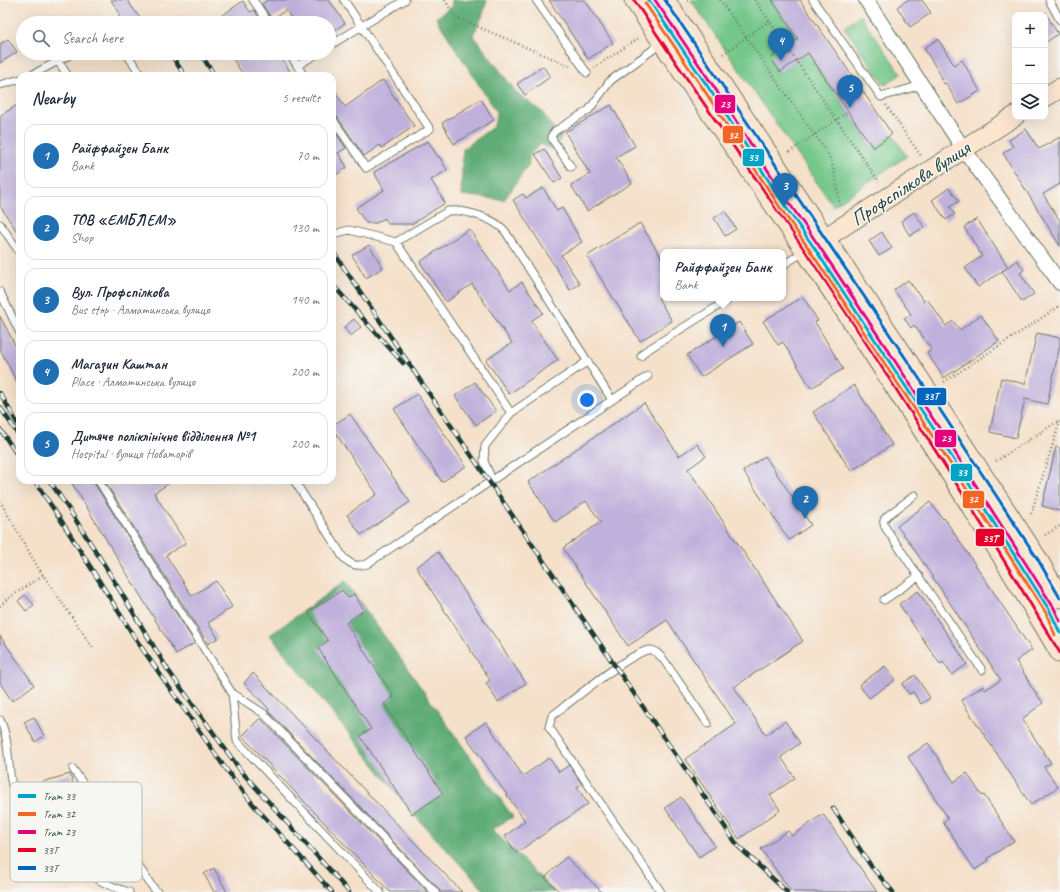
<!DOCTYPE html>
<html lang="en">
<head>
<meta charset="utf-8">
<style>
	body { margin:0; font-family:Caveat,sans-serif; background:#f6f6f7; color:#1f2937 }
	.controls { position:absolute; right:12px; top:12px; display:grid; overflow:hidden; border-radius:8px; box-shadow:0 4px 16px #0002 }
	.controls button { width:36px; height:36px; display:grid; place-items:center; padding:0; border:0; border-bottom:1px solid #e0e1e3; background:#fff; color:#1f2937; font:20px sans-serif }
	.you { position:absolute; left:587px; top:400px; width:14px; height:14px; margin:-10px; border:3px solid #fff; border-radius:50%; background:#1a73e8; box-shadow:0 0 0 6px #1a73e833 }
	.badge { display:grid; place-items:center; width:26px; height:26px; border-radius:50%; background:#1f6fb2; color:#fff; font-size:13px; font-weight:700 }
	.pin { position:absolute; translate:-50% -33px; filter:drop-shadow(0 1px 2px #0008) }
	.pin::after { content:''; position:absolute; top:21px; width:14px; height:12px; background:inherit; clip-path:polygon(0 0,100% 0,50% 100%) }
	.popup { position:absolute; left:660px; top:249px; width:126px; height:52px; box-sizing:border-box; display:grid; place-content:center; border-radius:8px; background:#fff; filter:drop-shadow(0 1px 3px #0005); font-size:13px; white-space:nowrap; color:#747a83 }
	.popup b { font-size:15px; color:#1f2937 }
	.popup::after { content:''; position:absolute; left:50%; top:100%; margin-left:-8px; border:8px solid transparent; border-top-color:#fff }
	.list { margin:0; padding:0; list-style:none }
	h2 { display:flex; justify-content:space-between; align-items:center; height:52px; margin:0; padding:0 16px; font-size:17px }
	h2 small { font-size:13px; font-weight:400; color:#747a83 }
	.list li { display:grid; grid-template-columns:26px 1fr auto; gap:12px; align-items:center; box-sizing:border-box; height:64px; margin:0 8px 8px; padding:0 8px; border:1px solid #e0e1e3; border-radius:12px }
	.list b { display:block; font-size:15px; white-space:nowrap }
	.list p { margin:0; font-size:13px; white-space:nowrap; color:#747a83 }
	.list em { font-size:13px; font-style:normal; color:#747a83 }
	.icon { flex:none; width:22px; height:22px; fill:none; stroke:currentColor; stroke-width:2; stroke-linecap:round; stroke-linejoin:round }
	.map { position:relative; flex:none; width:1060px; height:892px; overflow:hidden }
	.search { position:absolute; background:#fff; box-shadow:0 4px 16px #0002; left:16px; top:16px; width:320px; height:44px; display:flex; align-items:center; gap:10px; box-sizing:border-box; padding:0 14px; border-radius:22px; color:#747a83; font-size:15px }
	.panel { position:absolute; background:#fff; box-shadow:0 4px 16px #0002; left:16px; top:72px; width:320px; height:412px; border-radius:12px }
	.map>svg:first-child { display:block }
</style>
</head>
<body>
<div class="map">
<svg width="1060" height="892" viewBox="0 0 1060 892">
	<rect width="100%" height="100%" fill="#f6f6f2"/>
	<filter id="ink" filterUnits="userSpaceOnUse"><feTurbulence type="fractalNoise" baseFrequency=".025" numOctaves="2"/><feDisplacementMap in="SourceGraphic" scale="8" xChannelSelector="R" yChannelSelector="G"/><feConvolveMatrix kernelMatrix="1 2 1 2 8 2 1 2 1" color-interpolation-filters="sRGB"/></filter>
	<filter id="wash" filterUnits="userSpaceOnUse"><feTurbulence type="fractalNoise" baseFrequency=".012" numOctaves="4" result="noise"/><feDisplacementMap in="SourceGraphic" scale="16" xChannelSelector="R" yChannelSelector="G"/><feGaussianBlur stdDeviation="0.9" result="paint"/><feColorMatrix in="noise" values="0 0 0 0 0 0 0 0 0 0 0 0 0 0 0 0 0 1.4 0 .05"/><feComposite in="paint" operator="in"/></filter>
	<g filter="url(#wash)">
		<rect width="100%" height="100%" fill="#f5e0c9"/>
		<path fill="#74c78a" stroke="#4a825f" d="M 691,0 L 772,0 L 872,148 L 892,134 L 907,156 L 833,206 Z
			M 860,15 L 901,74 L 885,85 L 844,27 Z"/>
		<path fill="#5fac76" stroke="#3f7455" d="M 452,0 L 487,0 L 482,17 L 473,35 L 517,93 L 542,112 L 561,138 L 553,150 L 541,144 L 530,154 L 528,166 L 504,200 L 461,195 L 463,149 L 494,126 L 497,113 L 436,18 L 452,6 Z
			M 345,581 L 513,817 L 492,829 L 555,892 L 486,892 L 416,817 L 270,635 Z"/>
		<g id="blocks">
			<path fill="#c0b1dc" d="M 111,0 L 127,0 L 141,19 L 135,23 L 109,23 L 121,15 Z
				M 268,0 L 329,0 L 345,23 L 329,34 L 329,23 L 294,23 L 286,10 L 272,19 L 262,4 Z
				M 549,0 L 585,0 L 613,43 L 588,59 Z
				M 772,0 L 800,0 L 892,134 L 873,148 L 808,53 L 780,72 L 771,58 L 798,39 Z
				M 907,0 L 922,0 L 931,13 L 910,27 L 897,7 Z
				M 243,1 L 250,12 L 254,10 L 263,23 L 211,23 Z
				M 1045,12 L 1058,34 L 1045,43 Z
				M 8,39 L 17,52 L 0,63 L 0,44 Z
				M 938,39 L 954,65 L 962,60 L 980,91 L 958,104 L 946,83 L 944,84 L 939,75 L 940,74 L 924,48 Z
				M 229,53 L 278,53 L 293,76 L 244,76 Z
				M 543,66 L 550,77 L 525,95 L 517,84 Z
				M 383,80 L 414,126 L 382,148 L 380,145 L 364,156 L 336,115 L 332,113 L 332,87 L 345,107 Z
				M 481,99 L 494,120 L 454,144 L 442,123 Z
				M 20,103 L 20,236 L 0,206 L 0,116 Z
				M 611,105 L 635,146 L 616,157 L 632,183 L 587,211 L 571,185 L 590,174 L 565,132 Z
				M 332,127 L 346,148 L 338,153 L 347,167 L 332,178 Z
				M 1026,129 L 1039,149 L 1060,137 L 1060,184 L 1043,194 L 1060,221 L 1060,246 L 1003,153 L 1013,147 L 1009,140 Z
				M 428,141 L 438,157 L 439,156 L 447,170 L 431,180 L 445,203 L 412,224 L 388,224 L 385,218 L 376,223 L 366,223 L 356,208 L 384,190 L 374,172 Z
				M 544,149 L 562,178 L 554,183 L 535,154 Z
				M 543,188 L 557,211 L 562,208 L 582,242 L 561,255 L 580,284 L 570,290 L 513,200 L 523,194 L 526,198 Z
				M 949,188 L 959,201 L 950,207 L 955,214 L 946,220 L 932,200 Z
				M 725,211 L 736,229 L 725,236 L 714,218 Z
				M 914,212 L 924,227 L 910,236 L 901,221 Z
				M 977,219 L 1008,267 L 1017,260 L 1024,270 L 1020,273 L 1034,294 L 1022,302 L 1002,271 L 1007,268 L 978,287 L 965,268 L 982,256 L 964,227 Z
				M 640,223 L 663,260 L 663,295 L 658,298 L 672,321 L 640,341 L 587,256 Z
				M 469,229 L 510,290 L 522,282 L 543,313 L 531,321 L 558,360 L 509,394 L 486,360 L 512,343 L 472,284 L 446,302 L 420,262 Z
				M 882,232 L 892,248 L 879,256 L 869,241 Z
				M 369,245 L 383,268 L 366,278 L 352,255 Z
				M 908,280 L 924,301 L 927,299 L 946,326 L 953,321 L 960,330 L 981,315 L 999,341 L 944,378 L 927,353 L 932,350 L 914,325 L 911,328 L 904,318 L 911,314 L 894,290 Z
				M 803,297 L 818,321 L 815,322 L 843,369 L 811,388 L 783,342 L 778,345 L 763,321 Z
				M 0,316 L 20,355 L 20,388 L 0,349 Z
				M 354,319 L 361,327 L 351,336 L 344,328 Z
				M 739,322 L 753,344 L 701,377 L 687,355 Z
				M 1037,333 L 1060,338 L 1060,345 L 1047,404 L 1025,399 L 1016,438 L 990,432 L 1001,378 L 1025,384 Z
				M 475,382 L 496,411 L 476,425 L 455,396 Z
				M 854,385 L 892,445 L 851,471 L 813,412 Z
				M 417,394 L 466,466 L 442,482 L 394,409 Z
				M 644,403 L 679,456 L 697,444 L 706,456 L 688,469 L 803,641 L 734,687 L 766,735 L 785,721 L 800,743 L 781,757 L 795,778 L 770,795 L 780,810 L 739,839 L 685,759 L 736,724 L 667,620 L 628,646 L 563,548 L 601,522 L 586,501 L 555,522 L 528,482 Z
				M 350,414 L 410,502 L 361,535 L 347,515 L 377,494 L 332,428 L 332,426 Z
				M 1056,447 L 1060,448 L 1060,511 L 1042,506 Z
				M 765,456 L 811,525 L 789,540 L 743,471 Z
				M 70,480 L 93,480 L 94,483 L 195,643 L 176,654 Z
				M 104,480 L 174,480 L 154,493 L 186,543 L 166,555 L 192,596 L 216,581 L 232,607 L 208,623 L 218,638 L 208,644 Z
				M 930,502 L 943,519 L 944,518 L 1032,650 L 1016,661 L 1029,681 L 1028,682 L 1043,703 L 1022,719 L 1051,763 L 1044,767 L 1058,787 L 1031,805 L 961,700 L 983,686 L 985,690 L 1001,680 L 908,540 L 897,526 Z
				M 438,552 L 526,683 L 498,702 L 486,683 L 490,680 L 416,567 Z
				M 342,590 L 348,598 L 354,594 L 364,610 L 346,623 L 394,697 L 384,704 L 443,794 L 412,814 L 360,736 L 371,729 L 318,648 L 328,641 L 308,612 Z
				M 918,591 L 967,664 L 952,675 L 943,662 L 940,664 L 899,604 Z
				M 25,595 L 34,605 L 26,611 L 18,601 Z
				M 0,636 L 34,685 L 12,701 L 0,683 Z
				M 885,666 L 895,680 L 869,698 L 859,685 Z
				M 253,673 L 393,820 L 462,892 L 440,892 L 439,889 L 268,711 L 269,709 L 244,683 Z
				M 915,675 L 930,698 L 921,704 L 913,692 L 909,694 L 902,684 Z
				M 34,717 L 44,736 L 35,742 L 24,722 Z
				M 260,718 L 428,892 L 390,892 L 242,736 Z
				M 486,722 L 523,776 L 549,758 L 559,772 L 569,765 L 582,784 L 577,787 L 588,804 L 516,853 L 505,836 L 525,821 L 466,736 Z
				M 928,743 L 954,782 L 967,773 L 982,796 L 984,795 L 1014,841 L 988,858 L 989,860 L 975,870 L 943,822 L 948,818 L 908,757 Z
				M 70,774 L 81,809 L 85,815 L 114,840 L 96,861 L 88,866 L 50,834 L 37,787 L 45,781 Z
				M 681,797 L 715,846 L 699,857 L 665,808 Z
				M 823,814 L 877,892 L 793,892 L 790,890 L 761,849 L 788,831 L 792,836 Z
				M 566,857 L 602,892 L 560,892 L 545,878 Z
				M 214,868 L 227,892 L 214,892 L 204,874 Z"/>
		</g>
	</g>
	<g filter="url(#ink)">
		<use href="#blocks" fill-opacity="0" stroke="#6a7668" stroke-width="1"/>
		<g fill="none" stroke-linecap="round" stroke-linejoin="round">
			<defs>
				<path id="lane" d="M 253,0 L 269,23
					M 536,0 L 587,73
					M 813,0 L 881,97 L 921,85
					M 1049,0 L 1060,20
					M 329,46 L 405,0
					M 126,53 L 142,76
					M 289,53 L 304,76
					M 58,61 L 68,76
					M 297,66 L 318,53
					M 30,76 L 73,53
					M 0,85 L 20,79
					M 332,118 L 366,168 L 430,129 L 344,0
					M 571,167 L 552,139 L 552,135 L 555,131 L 589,110 L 610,81 L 662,43
					M 0,224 L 20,253
					M 332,236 L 341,232 L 349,230 L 396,242 L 448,211 C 464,209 494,218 505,231 L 612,400
					M 396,242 L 511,413
					M 783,265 L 805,251
					M 0,292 L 20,333
					M 641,356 L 644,352 L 731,298
					M 98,480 L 232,693 L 263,713 L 435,892
					M 294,480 L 343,557 C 351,565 356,567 367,564 L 648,376
					M 492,480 L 484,461 L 485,446 L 511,413 L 588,361
					M 915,495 L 887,516 C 883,520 883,522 885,527 L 982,670
					M 884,600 L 919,576
					M 232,693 L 237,741 L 380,892
					M 0,720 C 10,740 7,763 12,785 C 16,799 33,830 43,841 C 46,846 52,849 57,853 C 78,869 103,885 129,892
					M 73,769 L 151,885 L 157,892
					M 661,892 L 549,727 L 552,716 C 568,704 635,648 651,650 C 657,651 660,656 663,659 L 708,724"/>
				<path id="street" d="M 866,0 L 963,148 L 1060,283"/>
				<path id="secondary" d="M 634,0 C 690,85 749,168 806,252 C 894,384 980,516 1060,653
					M 665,0 L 931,396 L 1037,558 L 1060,598
					M 1045,97 L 1060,88
					M 814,245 L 1015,116"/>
			</defs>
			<use href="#lane" stroke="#6a7668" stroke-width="9"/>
			<use href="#street" stroke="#6a7668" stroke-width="16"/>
			<use href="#secondary" stroke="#6a7668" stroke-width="21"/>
			<path stroke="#6a7668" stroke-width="2.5" stroke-dasharray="1 3" stroke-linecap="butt" d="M 445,0 L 455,17 L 570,66
				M 720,0 L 828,154 C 836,170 837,189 840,206
				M 755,0 L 879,182
				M 687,1 L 689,0
				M 723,54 L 769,21
				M 594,68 L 640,37
				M 886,105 L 921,156
				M 789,152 L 848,112
				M 944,382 L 1060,306
				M 996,461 L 1060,420
				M 0,501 L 37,566 L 93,648
				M 1031,514 L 1060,421
				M 1045,535 L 1060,526
				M 0,606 L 6,600 L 43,575"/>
			<use href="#lane" stroke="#fff" stroke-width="7"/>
			<use href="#street" stroke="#fff" stroke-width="14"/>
			<use href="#secondary" stroke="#fbe5cf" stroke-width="19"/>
			<defs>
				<path id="rail" d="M 170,53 L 185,76
					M 200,53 L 215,76
					M 332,250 L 424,386 L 738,846 L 787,892
					M 332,284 L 403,363
					M 0,393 L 20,428
					M 0,407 L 20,437
					M 0,429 L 20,459
					M 34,480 L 59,517 L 137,641 L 223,765 L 252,803 L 332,892
					M 49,480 L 70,511 L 105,566 L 168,670 L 241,771 L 349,892
					M 833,808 L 871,866 L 893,892"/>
			</defs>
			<use href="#rail" stroke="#1f3d34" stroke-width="4.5"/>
			<use href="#rail" stroke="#f6f6f2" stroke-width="3" stroke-dasharray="9" stroke-linecap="butt"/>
			<defs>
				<path id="bus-1" d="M 634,0 C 690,85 749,168 806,252 C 894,384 979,517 1060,653"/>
				<path id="bus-2" d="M 665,0 L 931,396 L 1037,558 L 1060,598"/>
			</defs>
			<use href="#bus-1" stroke="#f6f6f2" stroke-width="6"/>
			<use href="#bus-2" stroke="#f6f6f2" stroke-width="6"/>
			<use href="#bus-1" stroke="#e4002b" stroke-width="3"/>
			<use href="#bus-2" stroke="#0065bd" stroke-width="3"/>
			<defs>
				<path id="tram-1" d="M 649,0 L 710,90 L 785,206 L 813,246 L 943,443 L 1050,611 L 1060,633"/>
				<path id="tram-2" d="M 645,3 L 706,93 L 781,209 L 809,249 L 939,446 L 1046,613 L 1055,635"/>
				<path id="tram-3" d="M 655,0 L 714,87 L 789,203 L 817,243 L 947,440 L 1054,608 L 1060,621"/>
			</defs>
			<use href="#tram-1" stroke="#f6f6f2" stroke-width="6"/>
			<use href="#tram-2" stroke="#f6f6f2" stroke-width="6"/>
			<use href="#tram-3" stroke="#f6f6f2" stroke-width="6"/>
			<use href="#tram-1" stroke="#02a4c6" stroke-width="3"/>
			<use href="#tram-2" stroke="#f26522" stroke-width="3"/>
			<use href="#tram-3" stroke="#e5007d" stroke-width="3"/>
		</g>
	</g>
	<g text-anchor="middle" stroke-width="3" stroke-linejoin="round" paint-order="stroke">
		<g font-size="20" fill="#1f3d34" stroke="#f6f6f2">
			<text transform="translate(910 183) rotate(-33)" y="7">Профспілкова вулиця</text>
		</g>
	</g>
	<rect x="10" y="782" width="132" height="100" rx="6" fill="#f6f6f2" stroke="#b6beb9" stroke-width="1"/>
	<rect x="18" y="794" width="18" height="4" fill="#02a4c6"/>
	<rect x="18" y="812" width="18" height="4" fill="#f26522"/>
	<rect x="18" y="830" width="18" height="4" fill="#e5007d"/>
	<rect x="18" y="848" width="18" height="4" fill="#e4002b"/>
	<rect x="18" y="866" width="18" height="4" fill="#0065bd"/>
	<g font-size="11" fill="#1f3d34">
		<text x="43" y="800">Tram 33</text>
		<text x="43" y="818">Tram 32</text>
		<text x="43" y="836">Tram 23</text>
		<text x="43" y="854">33T</text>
		<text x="43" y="872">33Т</text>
	</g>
	<g stroke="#f6f6f2" stroke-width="1.5">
		<rect x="714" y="94" width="22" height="20" rx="4" fill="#e5007d"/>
		<rect x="722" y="125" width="22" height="19" rx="4" fill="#f26522"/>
		<rect x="742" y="148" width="23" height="19" rx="4" fill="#02a4c6"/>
		<rect x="916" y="387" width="31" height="19" rx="4" fill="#0065bd"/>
		<rect x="934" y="429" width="23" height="19" rx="4" fill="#e5007d"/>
		<rect x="950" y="463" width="23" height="19" rx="4" fill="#02a4c6"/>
		<rect x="962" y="490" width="23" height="19" rx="4" fill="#f26522"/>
		<rect x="975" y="528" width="30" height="19" rx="4" fill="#e4002b"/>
	</g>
	<g font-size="11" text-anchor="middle" font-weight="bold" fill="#fff">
		<text x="725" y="108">23</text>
		<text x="733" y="139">32</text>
		<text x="753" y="161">33</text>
		<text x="931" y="400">33Т</text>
		<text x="946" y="442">23</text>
		<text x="962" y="476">33</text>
		<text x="973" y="503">32</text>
		<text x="990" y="542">33T</text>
	</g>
</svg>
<div class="controls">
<button>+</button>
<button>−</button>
<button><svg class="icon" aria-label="layers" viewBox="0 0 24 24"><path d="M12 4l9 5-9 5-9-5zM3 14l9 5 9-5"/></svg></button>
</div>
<div class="you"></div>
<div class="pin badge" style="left:723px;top:347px">1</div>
<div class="popup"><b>Райффайзен Банк</b>Bank</div>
<div class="pin badge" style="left:805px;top:519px">2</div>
<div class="pin badge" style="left:785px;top:206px">3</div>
<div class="pin badge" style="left:781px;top:61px">4</div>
<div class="pin badge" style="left:850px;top:108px">5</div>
<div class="search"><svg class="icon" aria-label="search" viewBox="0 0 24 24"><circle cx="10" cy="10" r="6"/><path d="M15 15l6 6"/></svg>Search here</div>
<section class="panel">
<h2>Nearby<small>5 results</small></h2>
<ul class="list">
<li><span class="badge">1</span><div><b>Райффайзен Банк</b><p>Bank</p></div><em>70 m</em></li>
<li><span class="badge">2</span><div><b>ТОВ «ЕМБЛЕМ»</b><p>Shop</p></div><em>130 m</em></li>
<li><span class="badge">3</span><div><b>Вул. Профспілкова</b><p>Bus stop · Алматинська вулиця</p></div><em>140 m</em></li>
<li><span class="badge">4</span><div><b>Магазин Каштан</b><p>Place · Алматинська вулиця</p></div><em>200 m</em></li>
<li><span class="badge">5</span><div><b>Дитяче поліклінічне відділення №1</b><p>Hospital · вулиця Новаторів</p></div><em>200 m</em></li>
</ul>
</section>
</div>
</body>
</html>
